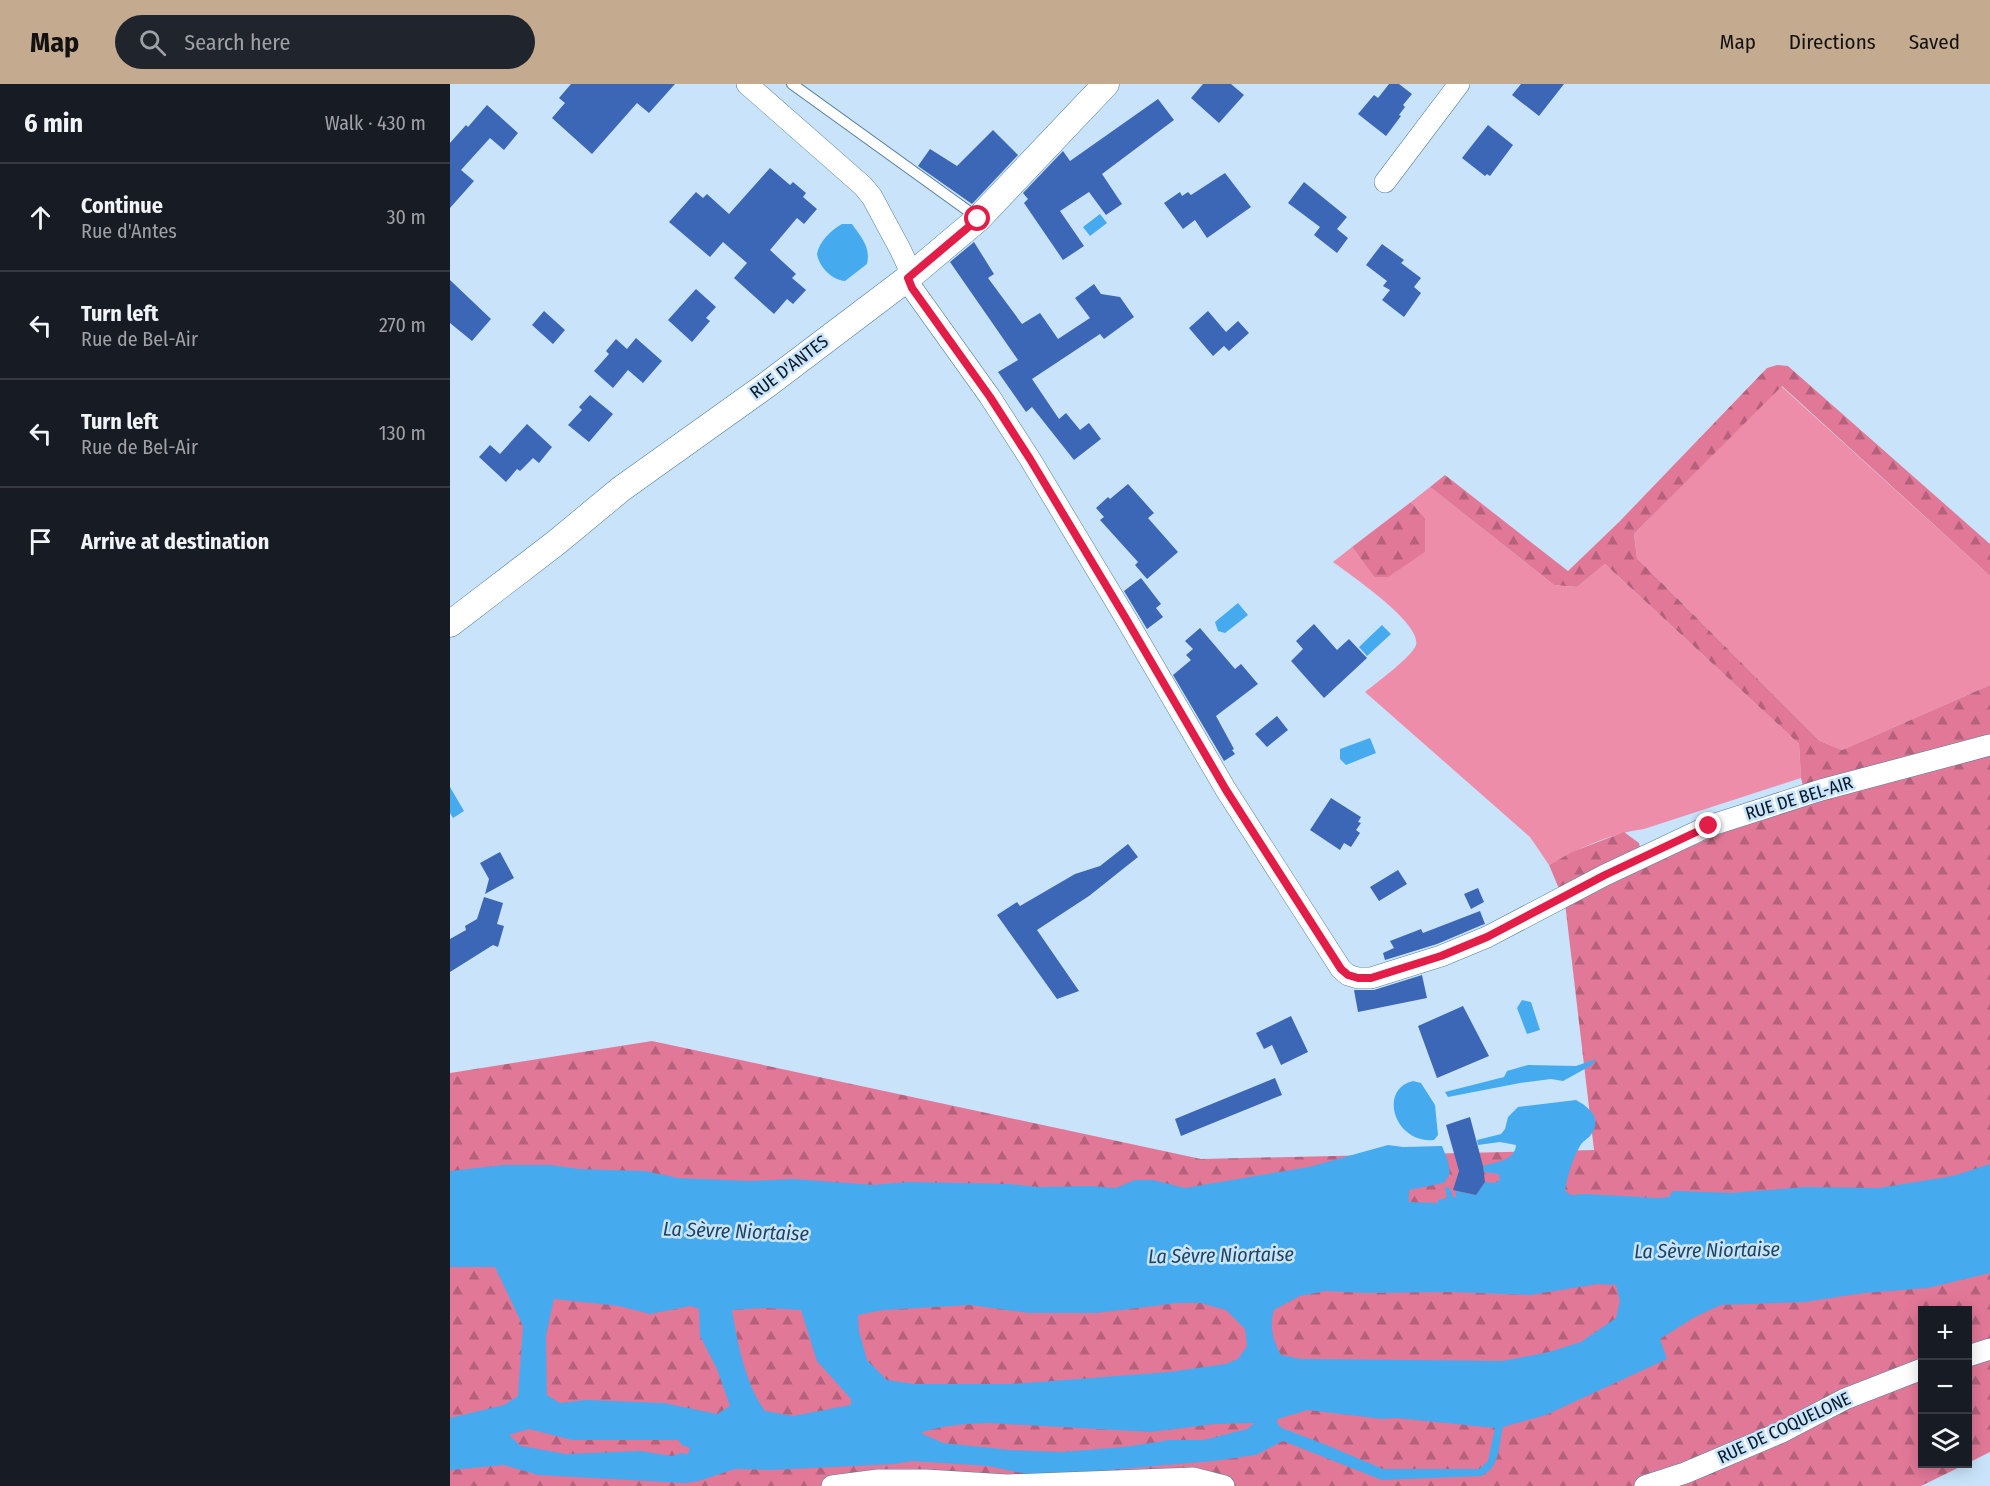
<!DOCTYPE html>
<html lang="en">
<head>
<meta charset="utf-8">
<style>
	body { margin:0; font-family:"Fira Sans Condensed",sans-serif; background:#20242c; color:#f1f3f6 }
	.controls { position:absolute; right:18px; bottom:18px; display:grid; overflow:hidden; border-radius:0px; box-shadow:0 3px 15px #0003 }
	.controls button { width:54px; height:54px; display:grid; place-items:center; padding:0; border:0; border-bottom:2px solid #363941; background:#171b24; color:#f1f3f6; font:30px sans-serif }
	.stop { position:absolute; width:18px; height:18px; margin:-14px; border:4px solid #e11d48; border-radius:50%; background:#fff }
	.stop.end { background:#e11d48; border-color:#fff; box-shadow:0 2px 6px #0008 }
	.list { margin:0; padding:0; list-style:none }
	h2 { display:flex; justify-content:space-between; align-items:center; height:78px; margin:0; padding:0 24px; font-size:26px }
	h2 small { font-size:20px; font-weight:400; color:#9ea1a6 }
	.list li { display:grid; grid-template-columns:39px 1fr auto; gap:18px; align-items:center; box-sizing:border-box; height:108px; padding:0 24px; border-top:2px solid #363941 }
	.list b { display:block; font-size:22px; white-space:nowrap }
	.list p { margin:0; font-size:20px; white-space:nowrap; color:#9ea1a6 }
	.list em { font-size:20px; font-style:normal; color:#9ea1a6 }
	.icon { flex:none; width:33px; height:33px; fill:none; stroke:currentColor; stroke-width:2; stroke-linecap:round; stroke-linejoin:round }
	.map { position:relative; flex:none; width:1540px; height:1402px; overflow:hidden }
	header { display:flex; align-items:center; gap:36px; box-sizing:border-box; height:84px; padding:0 30px; background:#c4ab8f; color:#111 }
	header strong { font-size:28px }
	nav { display:flex; gap:33px; margin-inline-start:auto; font-size:21px }
	.search { width:420px; height:54px; background:#20242c; display:flex; align-items:center; gap:15px; box-sizing:border-box; padding:0 21px; border-radius:33px; color:#9ea1a6; font-size:22px }
	main { display:flex }
	aside { flex:1; background:#171b24 }
	.map>svg:first-child { display:block }
</style>
</head>
<body>
<header>
<strong>Map</strong>
<div class="search"><svg class="icon" aria-label="search" viewBox="0 0 24 24"><circle cx="10" cy="10" r="6"/><path d="M15 15l6 6"/></svg>Search here</div>
<nav><a>Map</a><a>Directions</a><a>Saved</a></nav>
</header>
<main>
<aside>
<h2>6 min<small>Walk · 430 m</small></h2>
<ul class="list">
<li><svg class="icon" aria-label="ahead" viewBox="0 0 24 24"><path d="M12 20V5M6 11l6-6 6 6"/></svg><div><b>Continue</b><p>Rue d'Antes</p></div><em>30 m</em></li>
<li><svg class="icon" aria-label="left" viewBox="0 0 24 24"><path d="M17 20v-9H6M10 6l-5 5 5 5"/></svg><div><b>Turn left</b><p>Rue de Bel-Air</p></div><em>270 m</em></li>
<li><svg class="icon" aria-label="left" viewBox="0 0 24 24"><path d="M17 20v-9H6M10 6l-5 5 5 5"/></svg><div><b>Turn left</b><p>Rue de Bel-Air</p></div><em>130 m</em></li>
<li><svg class="icon" aria-label="arrive" viewBox="0 0 24 24"><path d="M6 21V4h12l-3 4 3 4H6"/></svg><div><b>Arrive at destination</b></div></li>
</ul>
</aside>
<div class="map">
<svg width="1540" height="1402" viewBox="0 0 1540 1402">
	<defs>
		<pattern id="forest-firs" width="22" height="20" patternUnits="userSpaceOnUse" patternTransform="scale(1.5)"><rect width="22" height="20" fill="#e27898"/><path d="M5 1l3.5 6h-7zM16 11l3.5 6h-7z" fill="#b5617c"/></pattern>
	</defs>
	<rect width="100%" height="100%" fill="#c9e4fa"/>
	<path fill="#ed8da9" d="M 1331,302 L 1540,492 L 1540,601 L 1392,666 L 1370,657 L 1187,474 L 1184,450 Z
		M 980,403 L 1104,501 L 1127,503 L 1155,480 L 1349,660 L 1351,694 L 1194,745 C 1161,749 1129,764 1099,781 L 1080,753 L 915,608 C 925,600 963,572 966,561 C 972,539 899,490 883,478 L 902,463 L 924,493 L 975,434 L 961,418 Z"/>
	<path fill="url(#forest-firs)" d="M 1327,281 L 1338,282 L 1540,460 L 1540,492 L 1332,302 L 1184,450 L 1187,474 L 1370,657 L 1392,666 L 1540,601 L 1540,1368 L 1518,1379 L 1518,1226 L 1472,1226 L 1472,1380 L 1516,1380 L 1471,1402 L 0,1402 L 0,989 L 202,957 L 751,1075 L 1144,1066 L 1115,819 L 1099,781 L 1122,768 L 1174,748 L 1189,759 L 1194,782 L 1292,741 L 1357,718 L 1351,694 L 1349,660 L 1155,480 L 1127,503 L 1104,501 L 980,403 L 995,391 L 1118,487 L 1169,438 L 1317,284 Z
		M 961,418 L 975,434 L 975,468 L 938,493 L 924,493 L 902,463 Z"/>
	<path fill="#46aaee" fill-rule="evenodd" d="M 650,130 L 657,139 L 640,152 L 633,143 Z
		M 392,140 L 402,140 C 411,153 421,163 417,180 L 395,197 C 382,196 369,183 367,170 C 369,158 381,146 392,140 Z
		M 788,519 L 798,531 L 775,549 L 768,547 L 765,538 Z
		M 932,541 L 941,550 L 917,572 L 909,563 Z
		M 920,654 L 926,669 L 896,681 L 890,675 L 890,665 Z
		M 0,703 L 14,727 L 3,734 L 0,729 Z
		M 1072,916 L 1081,918 L 1090,946 L 1077,950 L 1067,924 Z
		M 1146,975 L 1142,981 L 1113,997 L 1101,995 L 1070,999 L 998,1013 L 995,1008 L 1054,993 L 1057,987 L 1078,981 L 1126,982 Z
		M 963,997 L 971,999 L 985,1021 L 988,1051 L 984,1056 C 944,1060 928,1005 963,997 Z
		M 1126,1016 C 1141,1024 1153,1036 1140,1052 C 1137,1055 1132,1058 1130,1062 C 1123,1074 1117,1093 1115,1107 L 1121,1111 L 1135,1110 L 1209,1114 L 1219,1113 L 1223,1107 L 1282,1109 L 1355,1103 L 1429,1104 L 1503,1092 L 1540,1080 L 1540,1189 L 1478,1204 L 1414,1209 L 1355,1218 L 1271,1221 L 1245,1233 L 1210,1255 L 1217,1275 L 1096,1331 L 1053,1343 C 1049,1360 1050,1385 1031,1392 L 932,1396 L 833,1357 L 806,1371 L 764,1377 L 634,1388 L 582,1391 L 538,1382 L 462,1377 L 445,1380 L 321,1386 L 285,1385 L 249,1397 L 235,1399 L 88,1391 L 54,1381 L 0,1386 L 0,1334 L 54,1321 L 68,1312 L 73,1242 L 45,1183 L 0,1183 L 0,1087 L 54,1081 L 101,1081 L 129,1085 L 195,1087 L 228,1094 L 300,1097 L 344,1095 L 423,1101 L 459,1098 L 559,1100 L 589,1103 L 640,1102 L 666,1104 L 685,1096 L 703,1096 L 735,1104 L 859,1083 L 938,1061 L 953,1063 L 992,1062 L 998,1077 L 1000,1090 L 994,1099 L 959,1106 L 959,1118 L 988,1119 L 988,1116 L 997,1114 L 995,1103 L 1000,1104 L 1003,1113 L 1006,1113 L 1006,1107 L 1026,1111 L 1035,1098 L 1044,1099 L 1050,1096 L 1049,1090 L 1034,1088 L 1033,1082 C 1046,1078 1065,1077 1066,1061 L 1050,1058 L 1028,1061 L 1027,1056 L 1051,1050 L 1055,1045 L 1058,1033 L 1068,1023 ZM 1148,1200 L 1166,1201 L 1170,1217 L 1166,1234 L 1131,1258 L 1099,1268 L 1053,1277 L 851,1275 L 831,1271 C 823,1256 819,1243 824,1226 L 850,1212 L 876,1207 L 916,1209 L 1001,1208 L 1080,1211 ZM 104,1215 L 169,1222 L 200,1230 L 241,1222 L 249,1225 L 250,1252 L 267,1285 L 280,1322 L 267,1330 L 214,1319 L 136,1316 L 110,1319 L 97,1311 L 96,1252 ZM 728,1219 L 750,1219 L 776,1226 L 795,1245 L 797,1262 L 788,1275 L 776,1280 L 719,1288 L 562,1300 L 464,1300 L 437,1296 L 417,1276 L 409,1247 L 408,1231 L 434,1226 L 520,1221 L 579,1229 L 647,1229 ZM 316,1224 L 351,1226 L 367,1277 L 401,1315 L 401,1321 L 343,1332 L 315,1327 C 295,1299 288,1260 282,1226 ZM 858,1326 L 932,1335 L 946,1334 L 1045,1344 L 1038,1377 L 1029,1385 L 933,1385 L 874,1360 L 832,1344 L 827,1339 L 828,1335 ZM 538,1339 L 701,1348 L 765,1340 L 805,1339 L 797,1345 L 754,1356 L 720,1356 L 674,1363 L 611,1368 L 560,1366 L 493,1359 L 471,1349 C 492,1341 515,1340 538,1339 ZM 79,1345 L 122,1356 L 228,1356 L 232,1361 L 240,1364 L 238,1370 L 231,1369 L 222,1372 L 190,1367 L 116,1370 L 71,1362 L 59,1351 Z"/>
	<path fill="#3c66b6" d="M 121,0 L 225,0 L 199,29 L 187,19 L 142,70 L 102,34 L 115,19 L 109,14 Z
		M 753,0 L 781,0 L 794,11 L 769,39 L 741,14 Z
		M 939,0 L 949,0 L 962,10 L 953,21 L 955,23 L 949,31 L 951,32 L 936,52 L 908,30 L 924,11 L 928,14 Z
		M 1071,0 L 1114,0 L 1089,32 L 1062,11 Z
		M 708,15 L 724,36 L 652,90 L 672,120 L 656,131 L 639,108 L 610,127 L 634,162 L 613,176 L 574,119 L 578,115 L 573,109 L 613,67 L 620,77 Z
		M 37,21 L 68,49 L 54,66 L 40,54 L 11,86 L 24,97 L 0,124 L 0,59 L 16,41 L 18,43 Z
		M 1038,41 L 1063,61 L 1040,92 L 1037,90 L 1035,92 L 1012,74 Z
		M 543,46 L 568,71 L 522,120 L 468,82 L 480,65 L 507,82 Z
		M 320,84 L 340,101 L 343,98 L 356,109 L 353,113 L 367,125 L 354,140 L 347,134 L 320,166 L 346,190 L 342,194 L 356,206 L 343,220 L 337,215 L 324,230 L 284,194 L 297,179 L 273,158 L 260,173 L 219,138 L 246,108 L 253,114 L 257,110 L 279,130 Z
		M 775,89 L 801,123 L 757,154 L 745,136 L 733,145 L 714,119 L 730,108 L 732,112 L 738,108 L 741,111 Z
		M 854,98 L 897,133 L 887,145 L 898,154 L 887,169 L 864,151 L 870,143 L 838,119 Z
		M 524,158 L 544,190 L 538,194 L 572,240 L 590,229 L 608,255 L 640,234 L 625,214 L 644,200 L 651,210 L 670,213 L 684,233 L 654,255 L 650,250 L 582,295 L 609,335 L 616,329 L 630,346 L 639,339 L 651,355 L 624,376 L 582,323 L 576,328 L 548,288 L 568,276 L 500,178 Z
		M 932,160 L 954,176 L 951,179 L 971,194 L 964,203 L 971,209 L 954,233 L 932,216 L 940,206 L 933,202 L 937,197 L 916,181 Z
		M 0,196 L 41,235 L 22,257 L 0,239 Z
		M 246,205 L 266,223 L 256,234 L 260,237 L 242,258 L 218,236 Z
		M 94,227 L 115,246 L 103,260 L 82,241 Z
		M 758,227 L 776,248 L 788,237 L 799,249 L 779,267 L 774,262 L 763,272 L 739,244 Z
		M 186,254 L 212,277 L 193,299 L 178,286 L 163,304 L 144,287 L 159,270 L 156,267 L 166,255 L 177,265 Z
		M 140,311 L 163,330 L 139,358 L 118,341 L 132,326 L 129,323 Z
		M 77,340 L 102,363 L 89,379 L 83,374 L 70,387 L 67,385 L 56,398 L 29,373 L 40,361 L 50,370 Z
		M 678,400 L 704,429 L 698,434 L 728,468 L 697,495 L 685,481 L 688,478 L 650,436 L 654,433 L 646,424 L 658,413 L 660,415 Z
		M 691,494 L 711,520 L 706,524 L 713,533 L 697,545 L 674,507 Z
		M 864,540 L 887,566 L 899,555 L 917,574 L 874,614 L 841,577 L 853,565 L 846,557 Z
		M 750,544 L 785,585 L 791,580 L 808,600 L 766,632 L 784,665 L 782,666 L 785,670 L 774,677 L 723,591 L 741,576 L 736,571 L 743,565 L 735,557 Z
		M 827,632 L 838,646 L 817,663 L 805,650 Z
		M 881,714 L 911,733 L 908,738 L 911,739 L 906,746 L 910,749 L 901,763 L 894,759 L 890,766 L 860,746 Z
		M 678,760 L 688,773 L 639,812 L 587,846 L 629,907 L 607,915 L 547,831 L 567,818 L 570,822 L 625,790 L 650,782 Z
		M 50,768 L 64,794 L 35,810 L 39,795 L 30,779 Z
		M 948,786 L 957,800 L 929,817 L 920,803 Z
		M 1028,804 L 1034,818 L 1021,825 L 1014,810 Z
		M 34,813 L 53,819 L 47,840 L 54,842 L 48,863 L 43,861 L 0,888 L 0,855 L 16,846 L 15,842 L 27,835 Z
		M 1030,827 L 1035,840 L 1032,841 L 987,860 L 935,876 L 933,869 L 944,864 L 940,857 L 971,845 L 973,849 Z
		M 972,891 L 977,914 L 908,928 L 904,906 L 924,906 Z
		M 1013,922 L 1039,972 L 987,994 L 968,942 Z
		M 841,932 L 858,968 L 831,981 L 822,961 L 814,965 L 806,949 Z
		M 825,994 L 832,1011 L 731,1052 L 725,1035 Z
		M 1020,1033 L 1033,1082 L 1035,1098 L 1026,1111 L 1003,1106 L 1009,1087 L 996,1041 Z"/>
	<g fill="none" stroke-linecap="round" stroke-linejoin="round">
		<defs>
			<path id="service" d="M 342,0 L 528,134"/>
			<path id="minor" d="M 297,0 L 413,102 L 422,113 L 450,165 L 458,182 L 458,194 L 462,204 L 540,313 L 580,375 L 675,533 L 776,706 L 891,885 L 898,891 L 908,894 L 921,894 L 991,872 L 1037,853 L 1155,791 L 1259,742 L 1371,706 L 1540,661
				M 935,98 L 1009,0
				M 1518,1272 L 1540,1265
				M 382,1402 L 428,1396 L 476,1396 L 557,1401 L 743,1394 L 774,1402
				M 1195,1402 L 1235,1389 L 1332,1348 L 1395,1315 L 1472,1285"/>
			<path id="tertiary" d="M 0,540 L 107,458 L 171,405 L 318,300 L 458,194 L 528,135 L 656,0"/>
		</defs>
		<use href="#service" stroke="#547f9f" stroke-width="12"/>
		<use href="#minor" stroke="#547f9f" stroke-width="22"/>
		<use href="#tertiary" stroke="#547f9f" stroke-width="27"/>
		<use href="#service" stroke="#fff" stroke-width="10"/>
		<use href="#minor" stroke="#fff" stroke-width="21"/>
		<use href="#tertiary" stroke="#fff" stroke-width="26"/>
	</g>
	<g fill="none" stroke-linecap="round" stroke-linejoin="round">
		<path stroke="#e11d48" stroke-width="8" d="M 528,135 L 458,194 L 462,204 L 540,313 L 580,375 L 675,533 L 776,706 L 891,885 L 898,891 L 908,894 L 921,894 L 991,872 L 1037,853 L 1155,791 L 1259,742"/>
	</g>
	<g text-anchor="middle" stroke-width="5" stroke-linejoin="round" paint-order="stroke">
		<g font-size="18" fill="#071824" stroke="#c9e4fa">
			<text transform="translate(339 283) rotate(-37)" y="6">RUE D'ANTES</text>
			<text transform="translate(1349 714) rotate(-17)" y="6">RUE DE BEL-AIR</text>
			<text transform="translate(1334 1344) rotate(-25)" y="6">RUE DE COQUELONE</text>
		</g>
		<g font-size="20" font-style="italic" fill="#1c4460" stroke="#c9e4fa">
			<text transform="translate(286 1147) rotate(2)" y="7">La Sèvre Niortaise</text>
			<text transform="translate(1257 1166) rotate(-1)" y="7">La Sèvre Niortaise</text>
			<text transform="translate(771 1171) rotate(-1)" y="7">La Sèvre Niortaise</text>
		</g>
	</g>
</svg>
<div class="controls">
<button>+</button>
<button>−</button>
<button><svg class="icon" aria-label="layers" viewBox="0 0 24 24"><path d="M12 4l9 5-9 5-9-5zM3 14l9 5 9-5"/></svg></button>
</div>
<div class="stop" style="left:528px;top:135px"></div>
<div class="stop end" style="left:1259px;top:742px"></div>
</div>
</main>
</body>
</html>
